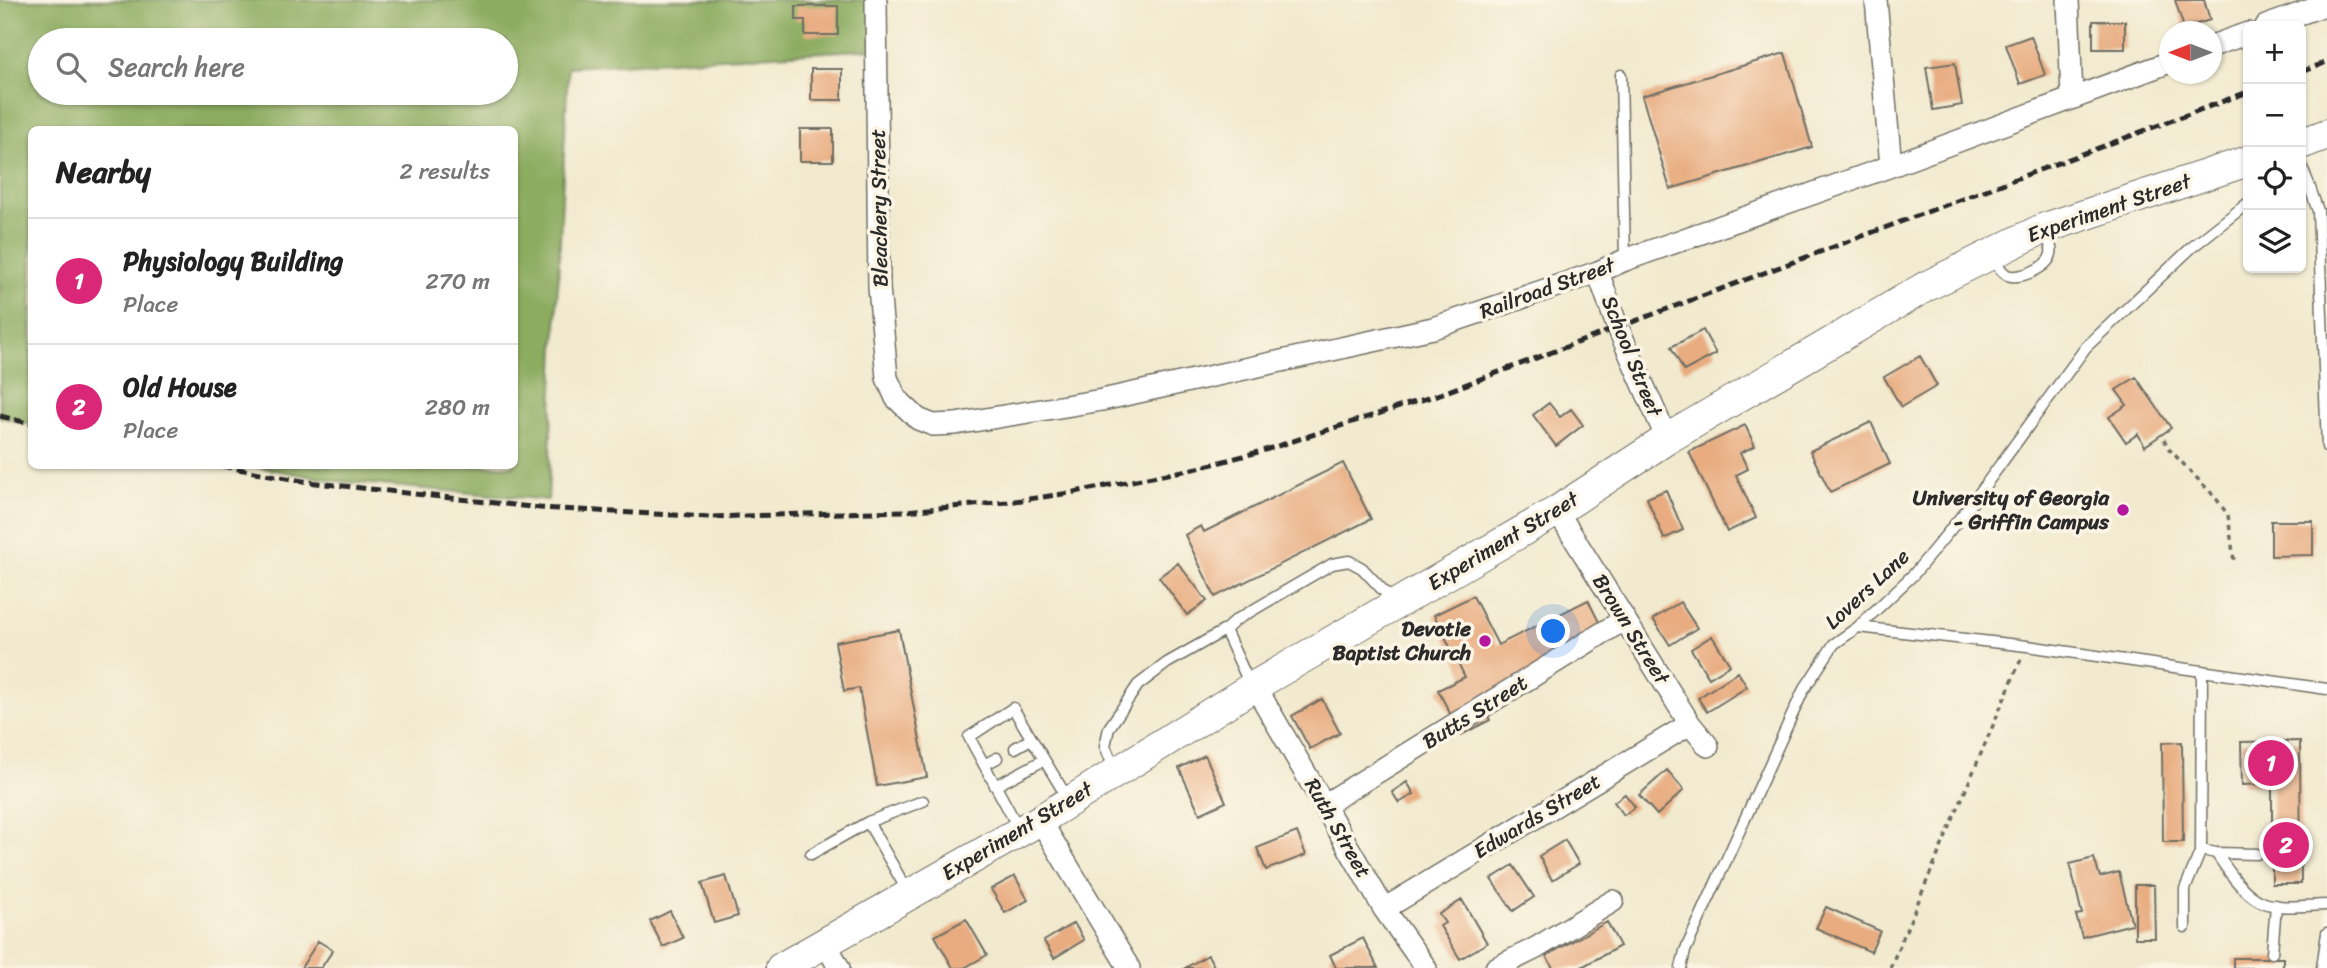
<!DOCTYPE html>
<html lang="en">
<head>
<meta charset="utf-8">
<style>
	body { margin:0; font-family:Sriracha,sans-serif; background:#f6f6f6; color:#222 }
	.controls { position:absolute; right:21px; top:21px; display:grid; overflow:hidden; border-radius:10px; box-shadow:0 2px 5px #0004 }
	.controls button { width:63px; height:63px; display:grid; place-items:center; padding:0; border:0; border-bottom:2px solid #e0e0e0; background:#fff; color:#222; font:35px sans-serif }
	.compass { position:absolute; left:2159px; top:21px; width:63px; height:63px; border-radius:50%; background:#fff; box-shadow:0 2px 5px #0004; rotate:270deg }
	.you { position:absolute; left:1554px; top:632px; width:24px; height:24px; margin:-18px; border:5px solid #fff; border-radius:50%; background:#1a73e8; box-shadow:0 0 0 10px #1a73e833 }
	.badge { display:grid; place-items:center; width:46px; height:46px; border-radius:50%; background:#db2777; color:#fff; font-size:23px; font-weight:700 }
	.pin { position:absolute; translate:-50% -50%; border:4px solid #fff; box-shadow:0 2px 7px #0006 }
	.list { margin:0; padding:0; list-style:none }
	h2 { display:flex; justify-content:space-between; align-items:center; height:91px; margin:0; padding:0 28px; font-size:30px }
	h2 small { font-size:23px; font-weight:400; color:#767676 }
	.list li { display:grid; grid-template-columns:46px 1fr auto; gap:21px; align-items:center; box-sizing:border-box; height:126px; padding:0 28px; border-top:2px solid #e0e0e0 }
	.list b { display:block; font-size:26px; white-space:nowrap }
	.list p { margin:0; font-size:23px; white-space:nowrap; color:#767676 }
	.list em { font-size:23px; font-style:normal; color:#767676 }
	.icon { flex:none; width:38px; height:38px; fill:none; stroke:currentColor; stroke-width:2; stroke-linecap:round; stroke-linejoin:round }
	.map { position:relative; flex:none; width:2327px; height:968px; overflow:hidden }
	.search { position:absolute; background:#fff; box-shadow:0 2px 5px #0004; left:28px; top:28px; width:490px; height:77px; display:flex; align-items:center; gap:18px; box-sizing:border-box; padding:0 24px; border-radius:38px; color:#767676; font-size:26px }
	.panel { position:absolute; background:#fff; box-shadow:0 2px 5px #0004; left:28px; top:126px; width:490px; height:343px; border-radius:10px }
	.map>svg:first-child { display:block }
</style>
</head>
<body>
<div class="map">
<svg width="2327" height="968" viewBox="0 0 2327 968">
	<rect width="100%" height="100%" fill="#fcf5e5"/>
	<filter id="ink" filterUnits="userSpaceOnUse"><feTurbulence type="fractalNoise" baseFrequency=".0143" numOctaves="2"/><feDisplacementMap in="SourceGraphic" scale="14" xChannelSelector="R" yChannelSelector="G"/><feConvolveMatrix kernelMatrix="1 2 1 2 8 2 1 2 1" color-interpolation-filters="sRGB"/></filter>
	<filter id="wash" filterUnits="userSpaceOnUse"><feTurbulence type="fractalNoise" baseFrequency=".00686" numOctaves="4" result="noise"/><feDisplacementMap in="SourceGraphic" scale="28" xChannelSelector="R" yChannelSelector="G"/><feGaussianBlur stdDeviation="1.57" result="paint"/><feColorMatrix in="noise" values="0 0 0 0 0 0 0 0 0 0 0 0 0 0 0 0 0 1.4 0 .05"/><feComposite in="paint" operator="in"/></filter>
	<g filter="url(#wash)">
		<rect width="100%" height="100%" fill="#f1eacf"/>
		<path fill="#8cac60" stroke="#5c6c46" stroke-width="2" fill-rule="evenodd" d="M 0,0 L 878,0 L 878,49 L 568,67 L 548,500 L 336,481 L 252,466 L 514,466 L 514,130 L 32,130 L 31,425 L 0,417 ZM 40,40 L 506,40 L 506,93 L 40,93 Z"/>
		<g id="blocks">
			<path fill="#e8ac80" d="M 2175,0 L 2204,0 L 2210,20 L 2184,28 Z
				M 796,6 L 838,6 L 838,35 L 805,35 L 805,20 L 796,20 Z
				M 2093,21 L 2125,21 L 2125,49 L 2093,49 Z
				M 2031,36 L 2045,75 L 2020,84 L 2006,45 Z
				M 1785,53 L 1812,147 L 1670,189 L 1642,96 Z
				M 1955,63 L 1962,105 L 1933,110 L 1926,67 Z
				M 811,69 L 842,69 L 842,100 L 811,100 Z
				M 800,129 L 833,129 L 833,161 L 800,161 Z
				M 1703,330 L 1716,354 L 1684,371 L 1671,347 Z
				M 1920,356 L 1937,386 L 1901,407 L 1884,377 Z
				M 2136,377 L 2171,428 L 2145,446 L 2138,434 L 2126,442 L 2109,417 L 2127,405 L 2116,390 Z
				M 1549,403 L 1560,417 L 1571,409 L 1583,425 L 1556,446 L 1533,415 Z
				M 1871,422 L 1890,464 L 1830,492 L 1810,451 Z
				M 1745,425 L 1755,446 L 1740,453 L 1748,469 L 1736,475 L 1756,518 L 1727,532 L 1689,452 Z
				M 1343,463 L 1371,519 L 1215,597 L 1185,535 L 1201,526 L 1204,532 Z
				M 1666,490 L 1683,530 L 1664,539 L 1647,498 Z
				M 2271,521 L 2313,521 L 2313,555 L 2271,556 Z
				M 1178,563 L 1207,601 L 1187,615 L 1159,577 Z
				M 1473,596 L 1498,645 L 1588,600 L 1606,636 L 1480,699 L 1490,720 L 1461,735 L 1438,690 L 1465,677 L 1434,615 Z
				M 1680,602 L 1697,628 L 1670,645 L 1653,619 Z
				M 899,630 L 927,777 L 877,786 L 859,688 L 844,691 L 835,642 Z
				M 1712,636 L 1730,665 L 1709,678 L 1691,649 Z
				M 1738,672 L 1747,687 L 1707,712 L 1698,698 Z
				M 1322,699 L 1340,733 L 1310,749 L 1292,716 Z
				M 2300,741 L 2301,884 L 2272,884 L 2272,784 L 2242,785 L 2241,742 Z
				M 2182,742 L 2183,842 L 2163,842 L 2162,743 Z
				M 1205,755 L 1226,802 L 1200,814 L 1179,768 Z
				M 1667,770 L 1684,790 L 1657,815 L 1639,795 Z
				M 1407,782 L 1414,794 L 1399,803 L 1392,792 Z
				M 1625,794 L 1635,807 L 1624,815 L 1614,802 Z
				M 1297,832 L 1306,855 L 1266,870 L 1257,848 Z
				M 1565,840 L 1579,864 L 1552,880 L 1539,856 Z
				M 2094,858 L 2100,877 L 2119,872 L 2132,924 L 2082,937 L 2076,915 L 2082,914 L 2070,864 Z
				M 1513,865 L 1534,897 L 1513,911 L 1491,879 Z
				M 726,876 L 738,916 L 714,923 L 702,883 Z
				M 1015,876 L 1028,900 L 1005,913 L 991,889 Z
				M 2135,885 L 2154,885 L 2155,938 L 2135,938 Z
				M 1462,900 L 1487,943 L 1460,959 L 1440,926 L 1445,923 L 1439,914 Z
				M 1826,907 L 1880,931 L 1871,952 L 1816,928 Z
				M 670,911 L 683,938 L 663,947 L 650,921 Z
				M 966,919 L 987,955 L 964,968 L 953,968 L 935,936 Z
				M 1607,922 L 1620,946 L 1580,968 L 1553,968 L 1546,956 Z
				M 1074,923 L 1084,940 L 1054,958 L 1044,941 Z
				M 1363,938 L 1378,968 L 1336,968 L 1330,955 Z
				M 318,941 L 333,950 L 321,968 L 301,968 Z
				M 1208,955 L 1215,968 L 1185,968 Z
				M 2233,958 L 2283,958 L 2283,968 L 2233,968 Z"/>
		</g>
	</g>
	<g filter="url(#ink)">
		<use href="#blocks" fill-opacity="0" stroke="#706e64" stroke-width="2"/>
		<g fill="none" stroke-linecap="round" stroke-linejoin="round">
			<defs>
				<path id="lane" d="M 1621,75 L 1625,260
					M 2301,165 L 2308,182 L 2301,184
					M 2308,182 L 2318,211 L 2327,447
					M 1992,257 C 1996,263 2000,271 2007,275 C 2019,280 2048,268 2051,254 C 2053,246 2047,239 2044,232
					M 1858,627 L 2027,646 L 2327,689
					M 2202,671 L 2201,850 L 2216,853 C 2227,869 2239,888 2256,899 C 2274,911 2306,905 2327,905
					M 1251,687 L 1225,630 L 1236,620 L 1332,564 L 1349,561 L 1362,568 L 1394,602
					M 1015,748 L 1031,739
					M 984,765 L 997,758
					M 1115,770 L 1105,746 L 1109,728 L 1138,685 L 1167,663 L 1225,630
					M 995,786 L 1044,760
					M 1019,829 L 969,737 L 1013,708 L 1068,799
					M 2216,853 L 2257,854
					M 811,854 L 868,822
					M 908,892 L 868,822 L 923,801
					M 2185,927 L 2185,889 L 2201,850
					M 2272,953 L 2276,905
					M 1681,968 L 1685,951 L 1803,691 L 1834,644 L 1858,627 L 1914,574 L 1973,502 L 2086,347 L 2191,248 L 2248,203
					M 2322,968 L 2327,933"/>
				<path id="street" d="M 876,0 L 879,287 L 887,378 L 896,398 L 918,419 L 933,425 L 955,424 L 1102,400 L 1433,328 L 1598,272 L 1625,260 L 1891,166 L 2170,62
					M 1876,0 L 1891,166
					M 2068,0 L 2072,97
					M 2266,26 L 2327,4
					M 2212,46 L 2248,33
					M 1598,272 L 1616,323 L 1667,439
					M 1557,511 L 1690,724 L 1708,746
					M 1255,686 L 1384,909 L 1426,968
					M 1324,805 L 1625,619
					M 1040,820 L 1129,968
					M 1384,909 L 1690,724
					M 825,942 L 839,968
					M 1496,968 L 1536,948 L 1613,901"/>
				<path id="secondary" d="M 2301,144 L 2327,134
					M 781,968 L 1040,820 L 1251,688 L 1557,511 L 1667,439 L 1925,287 L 2042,229 L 2248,161"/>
			</defs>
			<use href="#lane" stroke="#706e64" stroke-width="13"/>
			<use href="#street" stroke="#706e64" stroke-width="24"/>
			<use href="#secondary" stroke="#706e64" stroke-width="32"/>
			<path stroke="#706e64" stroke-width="3.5" stroke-dasharray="5 5" stroke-linecap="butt" d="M 2164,439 L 2168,448 L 2215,497 L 2228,515 L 2234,561
				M 1890,968 L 2022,657"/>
			<use href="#lane" stroke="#fff" stroke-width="10"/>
			<use href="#street" stroke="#fff" stroke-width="21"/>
			<use href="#secondary" stroke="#fff" stroke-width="30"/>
			<path stroke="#2b2b2b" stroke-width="5" stroke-dasharray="10 5" stroke-linecap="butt" d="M 2301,72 L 2327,62
				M 0,416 L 32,424
				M 222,466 L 308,482 L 540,508 L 710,517 L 905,511 L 1008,502 L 1070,493 L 1198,468 L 1262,451 L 1440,394 L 2248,92"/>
		</g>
	</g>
	<g fill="#b5179e" stroke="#fcf5e5" stroke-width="2.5">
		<circle cx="2123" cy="510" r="7"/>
		<circle cx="1485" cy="641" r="7"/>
	</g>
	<g text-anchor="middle" stroke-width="7" stroke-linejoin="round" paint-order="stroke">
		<g font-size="21" fill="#2b2b2b" stroke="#fcf5e5">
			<text transform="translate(879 208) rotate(-91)" y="7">Bleachery Street</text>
			<text transform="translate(2109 208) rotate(-19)" y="7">Experiment Street</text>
			<text transform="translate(1547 288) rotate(-20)" y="7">Railroad Street</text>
			<text transform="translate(1632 356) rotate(68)" y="7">School Street</text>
			<text transform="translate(1503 541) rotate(-31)" y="7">Experiment Street</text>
			<text transform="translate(1867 589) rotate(-43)" y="7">Lovers Lane</text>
			<text transform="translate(1631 629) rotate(58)" y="7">Brown Street</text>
			<text transform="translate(1475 712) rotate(-32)" y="7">Butts Street</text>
			<text transform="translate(1537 816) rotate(-31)" y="7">Edwards Street</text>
			<text transform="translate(1338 828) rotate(60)" y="7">Ruth Street</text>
			<text transform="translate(1017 831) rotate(-31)" y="7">Experiment Street</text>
		</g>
		<g font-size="21" font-weight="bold" fill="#2b2b2b" stroke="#fcf5e5" text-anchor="end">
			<text x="2109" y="505">University of Georgia<tspan x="2109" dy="24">- Griffin Campus</tspan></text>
			<text x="1471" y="636">Devotie<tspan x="1471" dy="24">Baptist Church</tspan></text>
		</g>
	</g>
</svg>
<div class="controls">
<button>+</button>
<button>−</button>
<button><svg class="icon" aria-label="locate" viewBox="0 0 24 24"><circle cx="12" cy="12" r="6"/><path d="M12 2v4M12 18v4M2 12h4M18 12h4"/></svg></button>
<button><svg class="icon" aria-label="layers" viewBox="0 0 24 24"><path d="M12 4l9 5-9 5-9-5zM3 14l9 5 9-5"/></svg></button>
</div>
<svg class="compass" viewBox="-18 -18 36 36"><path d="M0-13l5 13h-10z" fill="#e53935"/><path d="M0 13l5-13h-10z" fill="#767676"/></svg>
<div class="you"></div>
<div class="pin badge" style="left:2271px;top:763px">1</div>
<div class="pin badge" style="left:2286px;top:845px">2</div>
<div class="search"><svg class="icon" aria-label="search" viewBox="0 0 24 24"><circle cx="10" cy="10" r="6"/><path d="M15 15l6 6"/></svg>Search here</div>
<section class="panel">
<h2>Nearby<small>2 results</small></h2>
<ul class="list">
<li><span class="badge">1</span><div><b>Physiology Building</b><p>Place</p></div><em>270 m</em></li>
<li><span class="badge">2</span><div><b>Old House</b><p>Place</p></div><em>280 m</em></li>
</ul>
</section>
</div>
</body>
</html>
